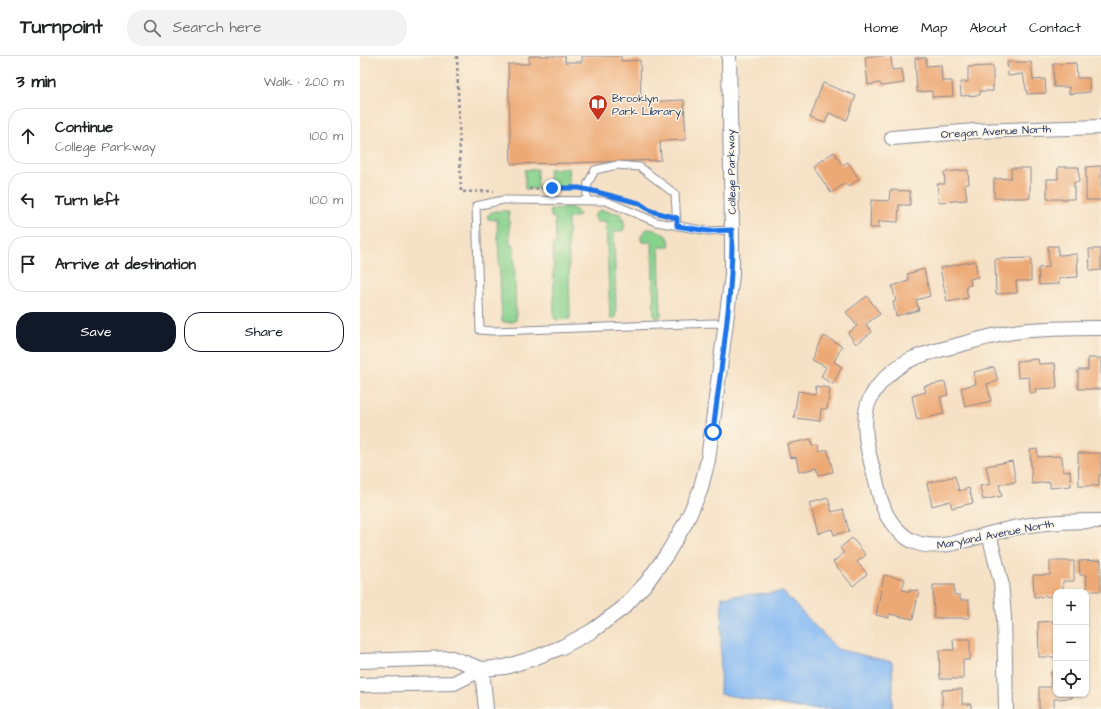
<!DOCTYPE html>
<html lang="en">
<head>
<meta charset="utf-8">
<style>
	body { margin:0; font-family:"Architects Daughter",sans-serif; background:#f2f2f2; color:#202124 }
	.controls { position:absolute; right:12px; bottom:12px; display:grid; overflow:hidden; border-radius:8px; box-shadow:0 1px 3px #0004 }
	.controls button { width:36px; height:36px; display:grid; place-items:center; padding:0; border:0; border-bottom:1px solid #e0e0e0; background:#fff; color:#202124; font:20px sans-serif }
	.stop { position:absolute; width:12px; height:12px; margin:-9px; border:3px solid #1a73e8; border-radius:50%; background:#fff }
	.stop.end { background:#1a73e8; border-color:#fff; box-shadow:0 1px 4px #0008 }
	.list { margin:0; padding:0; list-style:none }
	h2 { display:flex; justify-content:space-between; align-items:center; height:52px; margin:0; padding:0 16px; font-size:17px }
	h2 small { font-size:13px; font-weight:400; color:#757577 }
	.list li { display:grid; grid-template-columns:26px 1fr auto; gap:12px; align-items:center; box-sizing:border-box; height:56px; margin:0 8px 8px; padding:0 8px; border:1px solid #e0e0e0; border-radius:16px }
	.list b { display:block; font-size:15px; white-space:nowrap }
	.list p { margin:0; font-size:13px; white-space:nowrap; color:#757577 }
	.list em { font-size:13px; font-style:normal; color:#757577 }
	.actions { display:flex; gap:8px; padding:12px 16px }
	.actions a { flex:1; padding:9px 0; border:1px solid #111827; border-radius:16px; text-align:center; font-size:14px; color:#111827 }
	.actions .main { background:#111827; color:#fff }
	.icon { flex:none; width:22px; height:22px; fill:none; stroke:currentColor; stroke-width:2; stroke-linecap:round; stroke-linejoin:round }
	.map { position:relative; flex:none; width:741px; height:653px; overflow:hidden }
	header { display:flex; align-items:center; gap:24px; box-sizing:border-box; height:56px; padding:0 20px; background:#fff; border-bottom:1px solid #e0e0e0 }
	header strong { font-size:19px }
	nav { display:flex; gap:22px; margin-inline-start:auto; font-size:14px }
	.search { width:280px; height:36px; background:#f2f2f2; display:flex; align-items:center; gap:10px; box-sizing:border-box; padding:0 14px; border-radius:16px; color:#757577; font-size:15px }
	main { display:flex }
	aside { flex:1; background:#fff }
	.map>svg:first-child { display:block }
</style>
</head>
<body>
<header>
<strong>Turnpoint</strong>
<div class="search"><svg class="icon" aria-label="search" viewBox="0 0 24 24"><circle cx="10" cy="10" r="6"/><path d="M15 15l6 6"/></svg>Search here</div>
<nav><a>Home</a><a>Map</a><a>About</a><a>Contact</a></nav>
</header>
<main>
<aside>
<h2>3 min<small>Walk · 200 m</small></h2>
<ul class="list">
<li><svg class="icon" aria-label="ahead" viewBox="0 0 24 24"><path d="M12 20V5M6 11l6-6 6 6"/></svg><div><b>Continue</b><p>College Parkway</p></div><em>100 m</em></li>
<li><svg class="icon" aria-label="left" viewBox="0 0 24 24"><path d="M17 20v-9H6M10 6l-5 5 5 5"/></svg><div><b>Turn left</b></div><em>100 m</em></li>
<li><svg class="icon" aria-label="arrive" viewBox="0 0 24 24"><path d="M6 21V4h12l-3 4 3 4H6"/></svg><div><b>Arrive at destination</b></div></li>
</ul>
<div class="actions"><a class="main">Save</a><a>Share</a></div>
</aside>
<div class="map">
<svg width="741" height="653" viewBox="0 0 741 653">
	<rect width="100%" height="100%" fill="#fcf5e5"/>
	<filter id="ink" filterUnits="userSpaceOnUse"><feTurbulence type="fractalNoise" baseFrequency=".025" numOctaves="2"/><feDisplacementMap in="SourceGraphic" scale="8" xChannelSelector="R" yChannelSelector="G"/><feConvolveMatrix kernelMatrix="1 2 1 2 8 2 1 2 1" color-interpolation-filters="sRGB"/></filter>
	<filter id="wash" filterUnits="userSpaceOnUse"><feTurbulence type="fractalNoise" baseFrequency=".012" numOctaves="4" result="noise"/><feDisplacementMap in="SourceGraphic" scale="16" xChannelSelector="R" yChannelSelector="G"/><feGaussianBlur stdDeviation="0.9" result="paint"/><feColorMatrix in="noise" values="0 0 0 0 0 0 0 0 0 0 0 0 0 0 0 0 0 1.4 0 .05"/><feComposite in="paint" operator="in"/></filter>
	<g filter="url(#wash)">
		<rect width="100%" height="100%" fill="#f5e1c5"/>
		<path fill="#88d18c" stroke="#528075" d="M 208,112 L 209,132 L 189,132 L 189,113 Z
			M 177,113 L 178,133 L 165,133 L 165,114 Z
			M 210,151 L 216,154 L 219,159 L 216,161 L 208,162 L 210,260 L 210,263 L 196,264 L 194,262 L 193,188 L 196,187 L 195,162 L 191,161 L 190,153 Z
			M 241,154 L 261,158 C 263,163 266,169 263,175 L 254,176 L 256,257 L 255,262 L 250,262 L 246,165 L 237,166 C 232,160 235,157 241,154 Z
			M 136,155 L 149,155 L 150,189 L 154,189 L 156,264 L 152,266 L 142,266 L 142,265 L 137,164 L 128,163 L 127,160 L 130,157 Z
			M 287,173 C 295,173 301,176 308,181 L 310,188 L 308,191 L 299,191 L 301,259 L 300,261 L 296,262 L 294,259 L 292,186 L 282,186 C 279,181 283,176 287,173 Z"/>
		<path fill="#86baf4" stroke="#5074a9" d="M 423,536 L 477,593 L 532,606 L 533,631 L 532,653 L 447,653 L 360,638 L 362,541 Z"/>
		<g id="blocks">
			<path fill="#eda974" d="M 169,0 L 205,0 L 205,6 L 222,6 L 222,0 L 261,0 L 261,5 L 280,4 L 281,46 L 324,44 L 326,84 L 300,85 L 301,104 L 212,107 L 151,108 L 148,8 L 169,8 Z
				M 513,0 L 531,0 L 532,14 L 542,13 L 544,27 L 521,30 L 520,27 L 508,29 L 505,1 Z
				M 555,2 L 566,2 L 566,10 L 581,9 L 582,25 L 592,25 L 593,40 L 572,41 L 572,35 L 557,36 Z
				M 647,6 L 671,6 L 673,24 L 685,23 L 686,37 L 667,38 L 663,18 L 648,20 Z
				M 716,7 L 717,22 L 729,22 L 730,36 L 709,38 L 709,31 L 694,31 L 693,8 Z
				M 633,10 L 633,35 L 620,35 L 620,39 L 601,40 L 600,26 L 608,26 L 608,11 Z
				M 463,27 L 496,40 L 487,64 L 469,57 L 465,67 L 450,62 Z
				M 474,96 L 482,109 L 488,106 L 499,123 L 488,131 L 485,127 L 471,137 L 453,110 Z
				M 741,110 L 741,144 L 726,144 L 726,111 Z
				M 698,111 L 719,111 L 719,126 L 714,126 L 714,143 L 687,143 L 687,123 L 698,123 Z
				M 651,112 L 670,112 L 670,142 L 634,142 L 634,123 L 651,122 Z
				M 608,114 L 609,128 L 605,128 L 607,144 L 579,146 L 577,128 L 585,128 L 584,116 Z
				M 530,134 L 550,135 L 550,149 L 539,149 L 538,166 L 519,165 L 519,172 L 510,172 L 511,144 L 529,145 Z
				M 688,190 L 698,190 L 698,199 L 717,198 L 718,221 L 699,222 L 699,228 L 679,229 L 678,212 L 689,211 Z
				M 729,193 L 741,193 L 741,214 L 730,215 Z
				M 671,202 L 671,225 L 656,225 L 657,237 L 636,238 L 635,203 Z
				M 615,205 L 618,221 L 610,223 L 611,229 L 606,230 L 608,242 L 587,246 L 580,212 Z
				M 564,213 L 570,240 L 556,244 L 559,254 L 536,260 L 533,246 L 536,245 L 532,230 L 549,225 L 547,218 Z
				M 507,240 L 520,258 L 506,268 L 512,276 L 496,288 L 488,277 L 497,270 L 486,256 Z
				M 464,280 L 482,290 L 474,306 L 482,311 L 473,328 L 461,321 L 466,311 L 452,304 Z
				M 728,302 L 741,302 L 741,333 L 718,333 L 718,314 L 728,314 Z
				M 678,303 L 679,308 L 695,307 L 697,332 L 675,333 L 676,337 L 670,337 L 669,321 L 658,322 L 657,305 Z
				M 634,311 L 638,325 L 627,328 L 631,345 L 605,351 L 601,332 L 616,328 L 614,316 Z
				M 585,326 L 588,339 L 580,341 L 584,358 L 557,364 L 552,340 L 566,336 L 564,330 Z
				M 456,330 L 470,332 L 467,353 L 461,353 L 460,365 L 434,362 L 438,335 L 455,338 Z
				M 451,383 L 452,390 L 458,389 L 459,396 L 468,394 L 473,416 L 459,419 L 457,412 L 439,416 L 436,401 L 430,402 L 427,388 Z
				M 677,393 L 678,401 L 702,400 L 703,416 L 710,415 L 711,430 L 690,432 L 690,426 L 672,428 L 670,394 Z
				M 718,397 L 741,397 L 741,419 L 739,419 L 739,430 L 719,430 Z
				M 652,405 L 656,426 L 639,429 L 642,440 L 623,444 L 620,430 L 630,428 L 626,410 Z
				M 595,420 L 599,435 L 609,432 L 613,447 L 592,452 L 590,445 L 572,450 L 567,427 Z
				M 468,442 L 472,456 L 483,453 L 489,475 L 474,479 L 472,473 L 458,477 L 450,447 Z
				M 492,482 L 506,499 L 497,506 L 507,518 L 493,530 L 473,506 L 484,497 L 480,492 Z
				M 741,504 L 741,535 L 727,535 L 726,519 L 720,519 L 719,505 Z
				M 690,505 L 714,505 L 714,525 L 703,525 L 703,536 L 696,536 L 696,540 L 674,541 L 673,519 L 690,519 Z
				M 524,519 L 545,523 L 542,534 L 550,536 L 550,534 L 559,535 L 553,563 L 529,558 L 529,562 L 516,559 Z
				M 573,529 L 594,529 L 594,539 L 600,539 L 600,544 L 609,544 L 609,562 L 574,562 Z
				M 696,565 L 696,601 L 679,601 L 678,566 Z
				M 593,583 L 610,583 L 610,604 L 603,604 L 603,623 L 580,623 L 579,594 L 594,594 Z
				M 691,616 L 696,616 L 696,638 L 712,638 L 712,642 L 694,643 L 694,653 L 679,653 L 679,631 L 691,631 Z
				M 602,633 L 602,648 L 611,648 L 611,653 L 582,653 L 582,634 Z"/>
		</g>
	</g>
	<g filter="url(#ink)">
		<use href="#blocks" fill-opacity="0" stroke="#888892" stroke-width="1"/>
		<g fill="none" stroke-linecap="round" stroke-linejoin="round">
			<defs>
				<path id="lane" d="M 226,145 L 228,127 L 235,114 L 257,109 L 280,111 L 315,138 L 317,170
					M 366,268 L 354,267 L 133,275 L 120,274 L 116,150 L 143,144 L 246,145 L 296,166 L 348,175 L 372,174"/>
				<path id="street" d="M 532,82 L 615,75 L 741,71
					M 741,272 C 714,272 687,272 660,275 C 637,278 616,284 595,290 C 563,298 541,302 519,329 C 513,336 507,347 506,356 C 503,378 509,400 515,421 C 518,431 519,441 523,450 C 527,464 542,482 557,487 C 578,494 601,485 622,480 C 640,475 659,470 678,468 C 699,465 720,465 741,465
					M 629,478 L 641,526 L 644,561 L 646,653
					M 0,605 L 92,602 L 122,613
					M 122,613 L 126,653
					M 0,629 L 94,627 L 122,613 L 145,611 L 174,602 L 202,591 L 232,575 L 263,552 L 287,526 L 307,498 L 326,466 L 340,435 L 348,404 L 372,219 L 372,174 L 369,0"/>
			</defs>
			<use href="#lane" stroke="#888892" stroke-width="9"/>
			<use href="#street" stroke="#888892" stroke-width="16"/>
			<path stroke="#888892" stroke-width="2.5" stroke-dasharray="3 3" stroke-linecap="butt" d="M 97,0 L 101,136 L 134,135
				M 169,133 L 218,131"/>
			<use href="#lane" stroke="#fff" stroke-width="7"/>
			<use href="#street" stroke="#fff" stroke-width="14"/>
		</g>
	</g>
	<g fill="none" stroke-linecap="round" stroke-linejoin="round" filter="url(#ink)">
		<path stroke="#1a73e8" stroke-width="5" d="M 192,132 L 219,132 L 233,135 L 279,147 L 291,155 L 317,162 L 317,170 L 348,175 L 372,174 C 373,241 361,309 353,376"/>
	</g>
	<defs>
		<symbol id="library-pin" viewBox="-11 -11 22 30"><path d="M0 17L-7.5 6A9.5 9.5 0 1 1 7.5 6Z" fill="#c8321e" stroke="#fcf5e5"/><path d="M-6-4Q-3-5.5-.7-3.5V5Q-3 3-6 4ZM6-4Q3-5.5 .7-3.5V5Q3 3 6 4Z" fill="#fff"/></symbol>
	</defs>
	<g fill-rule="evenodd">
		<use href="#library-pin" x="227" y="37" width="22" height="30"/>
	</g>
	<g text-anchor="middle" stroke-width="3" stroke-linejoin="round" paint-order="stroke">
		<g font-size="11" fill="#1b2f5e" stroke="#fcf5e5" text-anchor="start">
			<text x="252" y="46">Brooklyn<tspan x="252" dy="13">Park Library</tspan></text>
		</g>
		<g font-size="11" fill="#1b2f5e" stroke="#fcf5e5">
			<text transform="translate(636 75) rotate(-3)" y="4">Oregon Avenue North</text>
			<text transform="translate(371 116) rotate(-91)" y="4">College Parkway</text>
			<text transform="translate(635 478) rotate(-11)" y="4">Maryland Avenue North</text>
		</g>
	</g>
</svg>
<div class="controls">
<button>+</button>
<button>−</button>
<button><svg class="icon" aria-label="locate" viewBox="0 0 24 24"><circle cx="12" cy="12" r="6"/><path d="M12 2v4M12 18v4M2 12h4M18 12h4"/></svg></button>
</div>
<div class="stop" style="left:353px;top:376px"></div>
<div class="stop end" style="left:192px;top:132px"></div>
</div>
</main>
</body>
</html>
